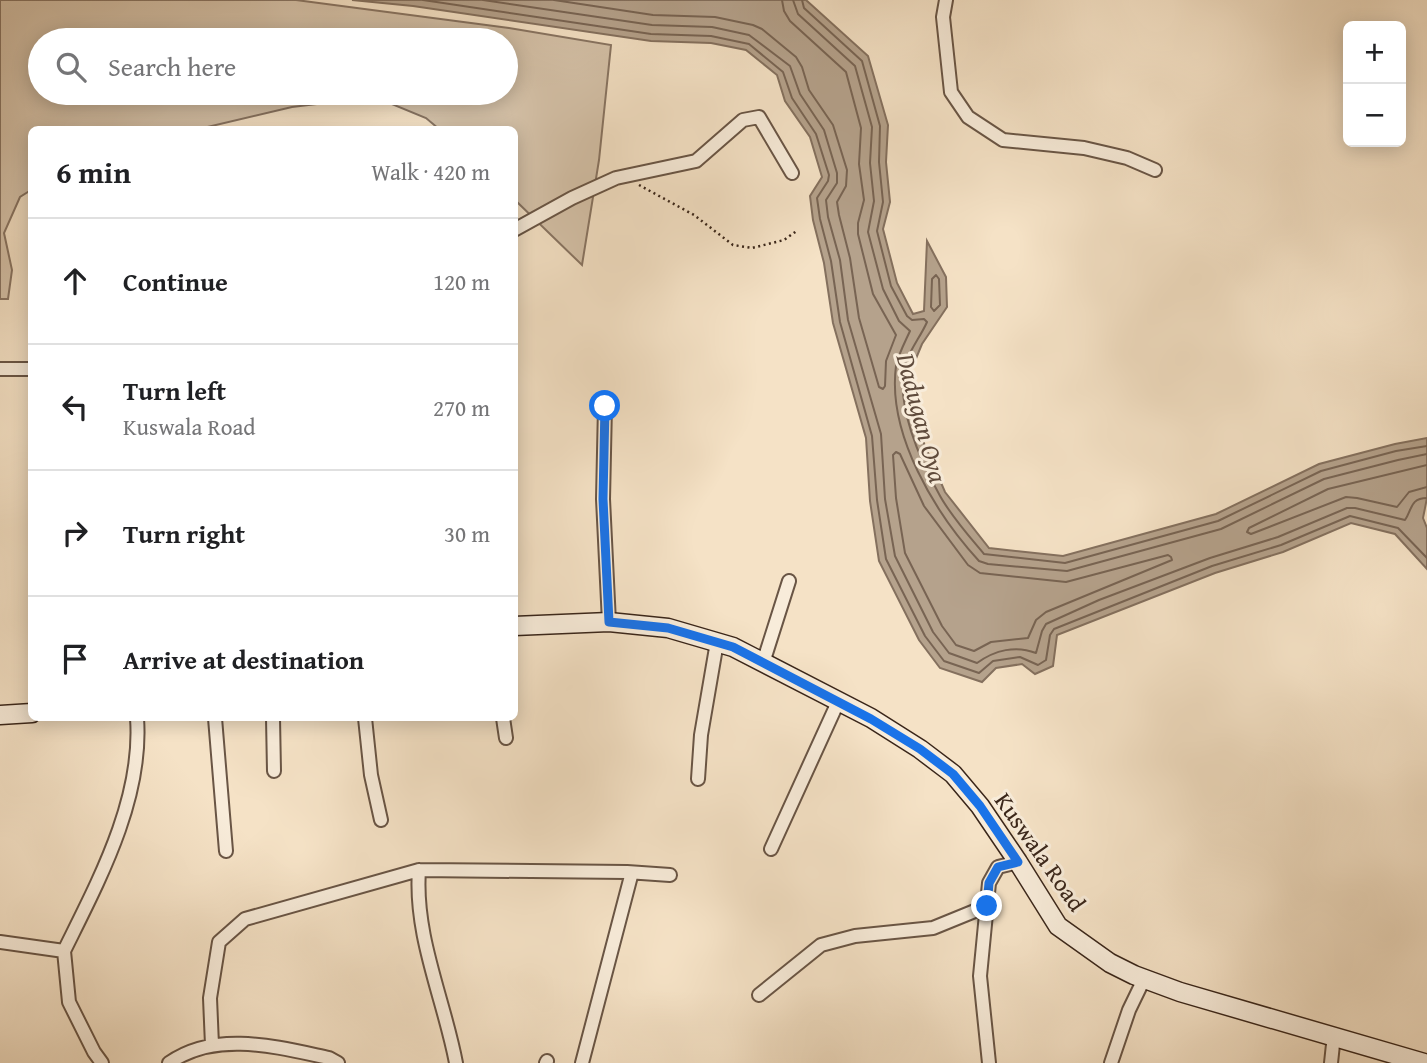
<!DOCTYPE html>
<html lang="en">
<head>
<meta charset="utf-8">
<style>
	body { margin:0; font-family:"Gentium Book Plus",serif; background:#f2f2f2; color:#202124 }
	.controls { position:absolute; right:21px; top:21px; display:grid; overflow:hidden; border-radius:10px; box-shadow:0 4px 18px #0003 }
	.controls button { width:63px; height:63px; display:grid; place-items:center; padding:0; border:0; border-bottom:2px solid #e0e0e0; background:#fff; color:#202124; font:35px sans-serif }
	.stop { position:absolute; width:21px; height:21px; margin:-16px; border:5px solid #1a73e8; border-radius:50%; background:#fff }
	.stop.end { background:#1a73e8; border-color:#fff; box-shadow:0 2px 7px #0008 }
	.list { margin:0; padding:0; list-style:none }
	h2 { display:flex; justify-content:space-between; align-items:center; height:91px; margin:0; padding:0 28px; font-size:30px }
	h2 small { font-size:23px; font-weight:400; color:#757577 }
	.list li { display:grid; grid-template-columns:46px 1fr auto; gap:21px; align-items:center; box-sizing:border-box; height:126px; padding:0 28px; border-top:2px solid #e0e0e0 }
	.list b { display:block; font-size:26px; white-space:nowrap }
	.list p { margin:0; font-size:23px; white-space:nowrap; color:#757577 }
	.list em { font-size:23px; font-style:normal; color:#757577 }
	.icon { flex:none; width:38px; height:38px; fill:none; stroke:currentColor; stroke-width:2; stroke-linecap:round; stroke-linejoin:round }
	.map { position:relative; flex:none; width:1427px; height:1063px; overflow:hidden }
	.search { position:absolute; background:#fff; box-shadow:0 4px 18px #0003; left:28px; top:28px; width:490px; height:77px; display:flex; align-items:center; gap:18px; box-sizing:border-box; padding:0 24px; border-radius:38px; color:#757577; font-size:26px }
	.panel { position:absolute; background:#fff; box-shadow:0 4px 18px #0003; left:28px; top:126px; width:490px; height:595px; border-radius:10px }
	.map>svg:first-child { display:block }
</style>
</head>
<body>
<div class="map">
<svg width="1427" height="1063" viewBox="0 0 1427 1063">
	<rect width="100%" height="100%" fill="#f5e2c6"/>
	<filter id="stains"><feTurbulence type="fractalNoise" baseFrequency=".00286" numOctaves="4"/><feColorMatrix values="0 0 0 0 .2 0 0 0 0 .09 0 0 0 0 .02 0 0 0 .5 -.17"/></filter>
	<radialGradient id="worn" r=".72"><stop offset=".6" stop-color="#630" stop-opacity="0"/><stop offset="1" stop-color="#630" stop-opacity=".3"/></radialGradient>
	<path fill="#d5c2a9" stroke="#887462" stroke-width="2" fill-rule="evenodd" d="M 0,0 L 296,0 L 509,28 L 611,45 L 599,160 L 582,265 L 515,200 L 514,130 L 439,129 L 426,118 L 375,97 L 292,107 L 199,129 L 32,130 L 31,190 L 20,197 L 4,233 L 12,270 L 8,299 L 0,299 ZM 40,40 L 506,40 L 506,93 L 40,93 Z"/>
	<path fill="#b5a28c" stroke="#84705e" stroke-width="2" d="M 352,0 L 806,0 L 868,56 L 888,125 L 886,162 L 890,202 L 883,229 L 897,283 L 913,314 L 924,311 L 927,241 L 946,277 L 947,307 L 922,344 L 912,368 L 912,394 L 916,425 L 945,492 L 989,548 L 1063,556 L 1216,514 L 1319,464 L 1395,444 L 1427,438 L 1427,498 L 1423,518 L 1427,528 L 1427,569 L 1395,534 L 1351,523 L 1283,552 L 1215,573 L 1057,635 L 1053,666 L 1035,674 L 1022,664 L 996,668 L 982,682 L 940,668 L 919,640 L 879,561 L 870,501 L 866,438 L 833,323 L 824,263 L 813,220 L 810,196 L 822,177 L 810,137 L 785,101 L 777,75 L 746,50 L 711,43 L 651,41 L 413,6 Z"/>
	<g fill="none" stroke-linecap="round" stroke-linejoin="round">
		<path stroke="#786453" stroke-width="2" d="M 423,0 L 651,34 L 711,36 L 749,44 L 783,72 L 792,98 L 816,134 L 829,175 L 828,181 L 817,198 L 820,219 L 831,261 L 840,322 L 872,436 L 877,500 L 886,559 L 925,636 L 944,661 L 979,673 L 993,661 L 1020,657 L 1038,665 L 1046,660 L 1050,635 L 1054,629 L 1212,566 L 1281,545 L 1350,516 L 1398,528 L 1427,558
			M 483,0 L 652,25 L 712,27 L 749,35 L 790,66 L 800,94 L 824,130 L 837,173 L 837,183 L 826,200 L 828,217 L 840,260 L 848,320 L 881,434 L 885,499 L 895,556 L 933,632 L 949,653 L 977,663 C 995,650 1016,645 1036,653 L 1042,631 L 1046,624 L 1099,600 L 1210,558 L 1278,537 L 1347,508 L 1355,508 L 1405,520 C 1412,510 1410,498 1427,498
			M 554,0 L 653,15 L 715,17 L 753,25 L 762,29 L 796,57 L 802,67 L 809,90 L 833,125 L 847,170 L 846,186 L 837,202 L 839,215 L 850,258 L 859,318 L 879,387 L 883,389 L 885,386 L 886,361 L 896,335 L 873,294 L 858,234 L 858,223 L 864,200 L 859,164 L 861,128 L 846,72 L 790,21 L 784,11 L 782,0
			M 793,0 L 798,14 L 855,66 L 872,127 L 870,163 L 874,201 L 868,232 L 883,289 L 899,321 L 910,331 C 905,342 898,355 896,366 C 887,434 935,513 979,561 L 988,564 L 1067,571 L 1221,529 L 1324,479 L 1398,460 L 1427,454
			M 802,0 L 804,8 L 862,61 L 880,126 L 879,162 L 883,202 L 877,231 L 891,286 L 907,316 L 912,320 L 924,319 L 927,322 C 921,336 910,349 905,365 C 895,404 920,460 939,494 C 950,515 969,536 984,554 L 1065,563 L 1218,521 L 1321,471 L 1396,451 L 1427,446
			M 936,275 L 939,279 L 940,305 L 934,311 L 931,307 L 932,279 Z
			M 896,452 L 900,454 L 924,506 L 968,565 L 980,573 L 1066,582 L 1168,555 L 1171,557 L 1172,560 L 1046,612 L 1036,620 L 1028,638 L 991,642 L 974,651 L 956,645 L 942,626 L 905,553 L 896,498 L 893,455 Z
			M 1427,465 L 1328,489 L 1249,528 L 1247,532 L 1251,534 L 1346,497 L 1357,498 L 1397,507 L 1409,492 L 1427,487"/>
		<defs>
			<path id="street" d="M 946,0 L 943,17 L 951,92 L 968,117 L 1003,140 L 1084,148 L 1127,158 L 1155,170
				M 514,230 L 572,198 L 616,178 L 696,161 L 743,120 L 759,117 L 792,173
				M 0,369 L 32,369
				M 605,406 L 603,499 L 609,622
				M 763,663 L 789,581
				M 215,718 L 226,851
				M 273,718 L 274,771
				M 365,718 L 371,775 L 381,820
				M 503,718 L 506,738
				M 698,779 L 701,735 L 717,642
				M 771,849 L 838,702
				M 419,870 C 414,936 444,999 456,1063
				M 0,942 L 64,951 C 99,880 143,799 137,718
				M 64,951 L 69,1002 L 94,1052 L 102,1063
				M 759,995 L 821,945 L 855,936 L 933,928 L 987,906
				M 212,1045 L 210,998 L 219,942 L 245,919 L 419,870 L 627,872 L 670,875
				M 169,1063 C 216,1030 277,1047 329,1058 L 338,1063
				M 546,1063 L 547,1061
				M 582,1063 L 631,876 L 627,872
				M 989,1063 L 980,976 L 989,883 L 998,867 L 1018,862
				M 1111,1063 L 1129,1010 L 1144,979
				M 1331,1063 L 1334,1035"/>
			<path id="secondary" d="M 514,626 L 609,622 L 668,628 L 733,647 L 871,718 L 920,749 L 953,774 L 980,806 L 1018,862 L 1058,926 L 1110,963 L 1134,975 L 1180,992 L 1424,1063
				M 0,715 L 32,713"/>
		</defs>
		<use href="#street" stroke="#695545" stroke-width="16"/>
		<use href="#secondary" stroke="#3a261a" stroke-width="21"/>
		<path stroke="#3a261a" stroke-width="2.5" stroke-dasharray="2 3.5" stroke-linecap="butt" d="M 639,185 L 694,215 L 733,245 L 752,248 L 784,240 L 798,230"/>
		<use href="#street" stroke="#f8ecda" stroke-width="12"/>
		<use href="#secondary" stroke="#f8ecda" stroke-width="18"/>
	</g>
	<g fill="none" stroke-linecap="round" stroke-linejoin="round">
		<path stroke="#1a73e8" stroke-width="9" d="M 605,406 L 603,499 L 609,622 L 668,628 L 733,647 L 871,719 L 920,749 L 953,774 L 980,806 L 1018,862 L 998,867 L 989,883 L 987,906"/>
	</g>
	<g text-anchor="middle" stroke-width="6" stroke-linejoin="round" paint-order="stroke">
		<g font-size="24" fill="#3a261a" stroke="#f8ecda">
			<text transform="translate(1040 852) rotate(55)" y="8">Kuswala Road</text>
		</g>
		<g font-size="26" font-style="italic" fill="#5f4b3c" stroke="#f8ecda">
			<text transform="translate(922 418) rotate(75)" y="9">Dadugan Oya</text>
		</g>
	</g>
	<rect width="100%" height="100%" filter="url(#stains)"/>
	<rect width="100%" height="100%" fill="url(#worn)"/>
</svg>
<div class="controls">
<button>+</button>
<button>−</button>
</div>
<div class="stop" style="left:605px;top:406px"></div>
<div class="stop end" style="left:987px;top:906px"></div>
<div class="search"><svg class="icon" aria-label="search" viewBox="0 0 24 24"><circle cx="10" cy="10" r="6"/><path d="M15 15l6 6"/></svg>Search here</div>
<section class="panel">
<h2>6 min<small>Walk · 420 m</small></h2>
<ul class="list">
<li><svg class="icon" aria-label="ahead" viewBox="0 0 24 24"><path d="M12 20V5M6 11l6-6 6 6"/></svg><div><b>Continue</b></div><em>120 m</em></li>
<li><svg class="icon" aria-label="left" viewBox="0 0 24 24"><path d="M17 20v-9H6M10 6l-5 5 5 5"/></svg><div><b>Turn left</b><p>Kuswala Road</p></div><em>270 m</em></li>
<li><svg class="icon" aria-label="right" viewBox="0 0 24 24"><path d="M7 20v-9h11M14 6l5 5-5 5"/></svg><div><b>Turn right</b></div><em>30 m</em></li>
<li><svg class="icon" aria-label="arrive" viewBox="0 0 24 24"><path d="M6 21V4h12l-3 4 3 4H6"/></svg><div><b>Arrive at destination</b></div></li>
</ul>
</section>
</div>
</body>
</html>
